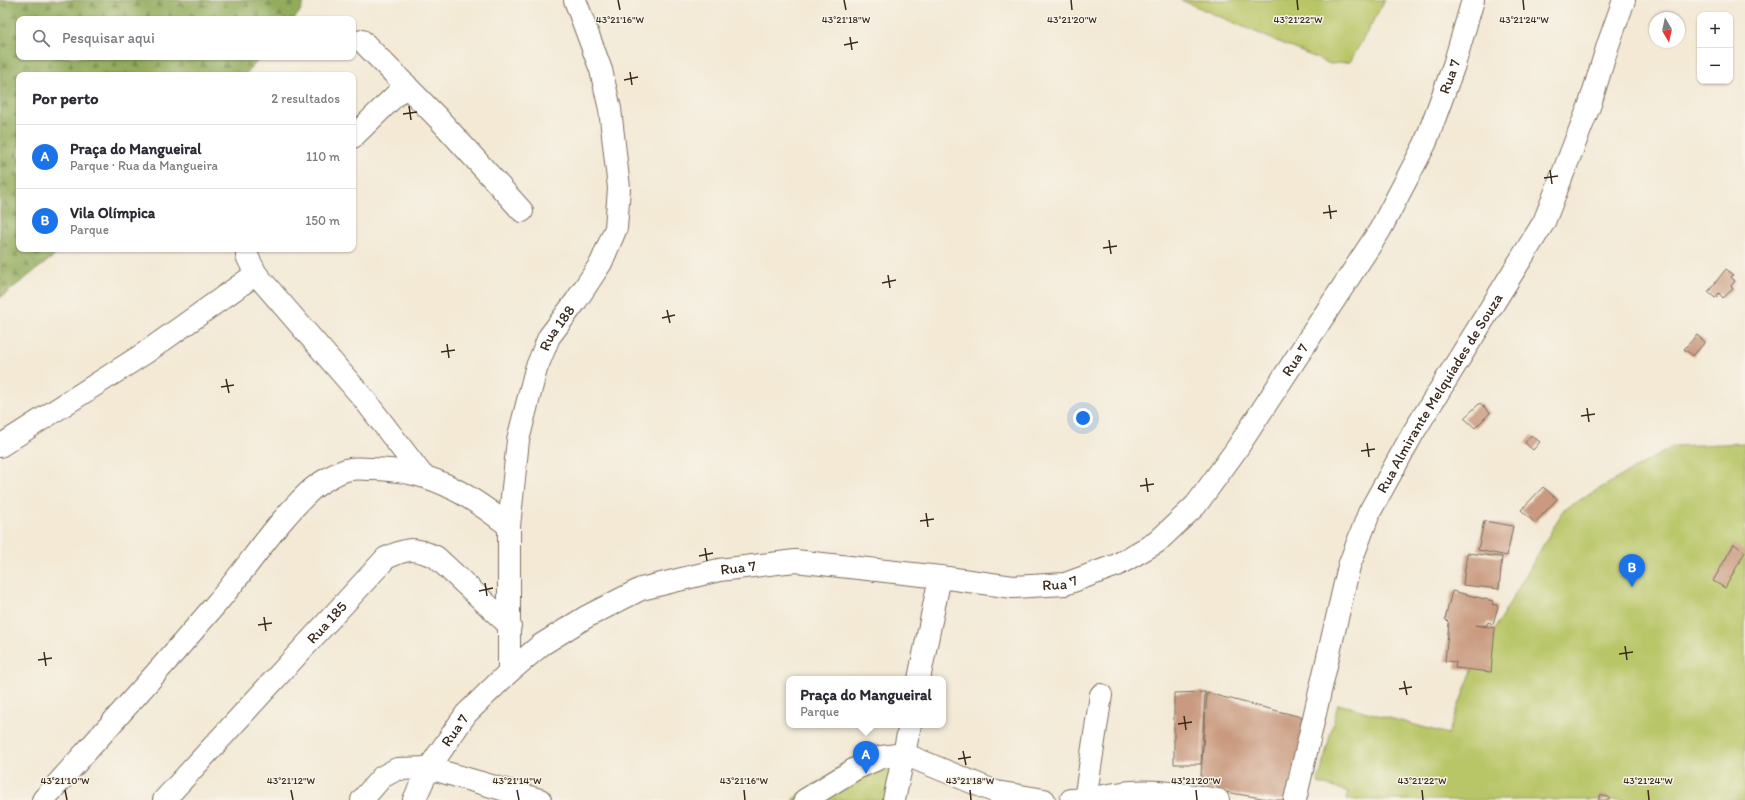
<!DOCTYPE html>
<html lang="pt">
<head>
<meta charset="utf-8">
<style>
	body { margin:0; font-family:Itim,sans-serif; background:#f7f7f7; color:#2b2b33 }
	.controls { position:absolute; right:12px; top:12px; display:grid; overflow:hidden; border-radius:8px; box-shadow:0 1px 3px #0004 }
	.controls button { width:36px; height:36px; display:grid; place-items:center; padding:0; border:0; border-bottom:1px solid #e1e1e2; background:#fff; color:#2b2b33; font:20px sans-serif }
	.compass { position:absolute; left:1649px; top:12px; width:36px; height:36px; border-radius:50%; background:#fff; box-shadow:0 1px 3px #0004; rotate:171deg }
	.you { position:absolute; left:1083px; top:418px; width:14px; height:14px; margin:-10px; border:3px solid #fff; border-radius:50%; background:#1a73e8; box-shadow:0 0 0 6px #1a73e833 }
	.badge { display:grid; place-items:center; width:26px; height:26px; border-radius:50%; background:#1a73e8; color:#fff; font-size:13px; font-weight:700 }
	.pin { position:absolute; translate:-50% -33px; filter:drop-shadow(0 1px 2px #0008) }
	.pin::after { content:''; position:absolute; top:21px; width:14px; height:12px; background:inherit; clip-path:polygon(0 0,100% 0,50% 100%) }
	.popup { position:absolute; left:786px; top:676px; width:160px; height:52px; box-sizing:border-box; display:grid; place-content:center; border-radius:8px; background:#fff; filter:drop-shadow(0 1px 3px #0005); font-size:13px; white-space:nowrap; color:#7c7c81 }
	.popup b { font-size:15px; color:#2b2b33 }
	.popup::after { content:''; position:absolute; left:50%; top:100%; margin-left:-8px; border:8px solid transparent; border-top-color:#fff }
	.list { margin:0; padding:0; list-style:none }
	h2 { display:flex; justify-content:space-between; align-items:center; height:52px; margin:0; padding:0 16px; font-size:17px }
	h2 small { font-size:13px; font-weight:400; color:#7c7c81 }
	.list li { display:grid; grid-template-columns:26px 1fr auto; gap:12px; align-items:center; box-sizing:border-box; height:64px; padding:0 16px; border-top:1px solid #e1e1e2 }
	.list b { display:block; font-size:15px; white-space:nowrap }
	.list p { margin:0; font-size:13px; white-space:nowrap; color:#7c7c81 }
	.list em { font-size:13px; font-style:normal; color:#7c7c81 }
	.icon { flex:none; width:22px; height:22px; fill:none; stroke:currentColor; stroke-width:2; stroke-linecap:round; stroke-linejoin:round }
	.map { position:relative; flex:none; width:1745px; height:800px; overflow:hidden }
	.search { position:absolute; background:#fff; box-shadow:0 1px 3px #0004; left:16px; top:16px; width:340px; height:44px; display:flex; align-items:center; gap:10px; box-sizing:border-box; padding:0 14px; border-radius:8px; color:#7c7c81; font-size:15px }
	.panel { position:absolute; background:#fff; box-shadow:0 1px 3px #0004; left:16px; top:72px; width:340px; height:180px; border-radius:8px }
	.map>svg:first-child { display:block }
</style>
</head>
<body>
<div class="map">
<svg width="1745" height="800" viewBox="0 0 1745 800">
	<defs>
		<pattern id="forest-firs" width="22" height="20" patternUnits="userSpaceOnUse"><rect width="22" height="20" fill="#92ab5c"/><path d="M5 1l3.5 6h-7zM16 11l3.5 6h-7z" fill="#788b4b"/></pattern>
	</defs>
	<rect width="100%" height="100%" fill="#f7f3e8"/>
	<filter id="ink" filterUnits="userSpaceOnUse"><feTurbulence type="fractalNoise" baseFrequency=".025" numOctaves="2"/><feDisplacementMap in="SourceGraphic" scale="8" xChannelSelector="R" yChannelSelector="G"/><feConvolveMatrix kernelMatrix="1 2 1 2 8 2 1 2 1" color-interpolation-filters="sRGB"/></filter>
	<filter id="wash" filterUnits="userSpaceOnUse"><feTurbulence type="fractalNoise" baseFrequency=".012" numOctaves="4" result="noise"/><feDisplacementMap in="SourceGraphic" scale="16" xChannelSelector="R" yChannelSelector="G"/><feGaussianBlur stdDeviation="0.9" result="paint"/><feColorMatrix in="noise" values="0 0 0 0 0 0 0 0 0 0 0 0 0 0 0 0 0 1.4 0 .05"/><feComposite in="paint" operator="in"/></filter>
	<g filter="url(#wash)">
		<rect width="100%" height="100%" fill="#f3e9d5"/>
		<path fill="#b9c668" stroke="#7a7843" d="M 1181,0 L 1385,0 L 1350,62 L 1330,64 Z
			M 1745,443 L 1745,800 L 1346,800 L 1349,792 L 1318,783 L 1338,704 L 1448,734 L 1474,665 L 1564,509 L 1674,446 Z
			M 875,745 L 904,754 L 894,800 L 792,800 Z"/>
		<path fill="url(#forest-firs)" stroke="#666a3d" d="M 0,0 L 305,0 L 299,13 L 294,19 L 19,19 L 19,57 L 261,57 L 245,75 L 19,75 L 19,249 L 63,249 L 0,298 Z"/>
		<g id="blocks">
			<path fill="#c99a7f" d="M 1726,269 L 1733,275 L 1731,277 L 1735,281 L 1731,286 L 1733,289 L 1723,298 L 1719,293 L 1715,298 L 1708,292 Z
				M 1697,335 L 1705,342 L 1693,356 L 1684,349 Z
				M 1480,403 L 1490,413 L 1475,428 L 1464,418 Z
				M 1531,435 L 1540,442 L 1533,450 L 1525,443 Z
				M 1543,487 L 1557,499 L 1535,523 L 1521,510 Z
				M 1484,521 L 1513,526 L 1507,556 L 1478,550 Z
				M 1734,544 L 1745,552 L 1725,588 L 1713,581 Z
				M 1467,553 L 1502,557 L 1499,589 L 1463,585 Z
				M 1452,591 L 1493,601 L 1492,604 L 1498,606 L 1493,624 L 1488,622 L 1486,626 L 1475,625 L 1495,628 L 1491,672 L 1455,668 L 1456,662 L 1445,661 L 1449,623 L 1445,619 Z
				M 1205,692 L 1201,764 L 1174,764 L 1174,693 Z
				M 1207,693 L 1309,719 L 1287,800 L 1274,800 L 1200,788 Z
				M 1601,794 L 1610,798 L 1609,800 L 1598,800 Z"/>
		</g>
	</g>
	<g filter="url(#ink)">
		<use href="#blocks" fill-opacity="0" stroke="#7b6d5e" stroke-width="1"/>
		<g fill="none" stroke-linecap="round" stroke-linejoin="round">
			<defs>
				<g id="street">
					<path d="M 362,41 L 438,118 L 522,211"/>
					<path d="M 353,137 L 406,85"/>
					<path d="M 247,249 L 247,256 L 256,274 L 364,399 L 422,475"/>
					<path d="M 0,446 L 145,353 L 256,274"/>
					<path id="s1" d="M 509,672 L 509,526 L 518,440 L 536,369 L 549,337 L 576,301 L 601,263 L 616,228 L 619,188 L 610,109 L 601,70 L 575,0"/>
					<path d="M 919,679 L 940,577"/>
					<path d="M 43,800 C 101,735 160,670 216,604 C 248,567 274,525 309,492 C 317,484 339,471 350,469 C 357,468 365,469 372,469 C 430,470 464,491 509,526"/>
					<path id="s2" d="M 164,800 L 386,558 C 408,548 413,547 436,557 L 510,626"/>
					<path d="M 362,800 L 382,777 L 397,769 L 429,768 L 540,800"/>
					<path id="s3" d="M 414,800 L 429,768 L 466,714 L 509,672 L 541,645 L 586,617 L 641,589 L 719,570 L 795,561 L 940,577 L 1013,587 L 1065,584 L 1117,565 L 1157,542 L 1196,505 L 1236,450 L 1380,230 L 1425,144 L 1454,65 L 1473,0"/>
					<path d="M 805,800 L 855,769 L 882,757 L 904,754 L 996,792 L 1044,800"/>
					<path d="M 894,800 L 910,725"/>
					<path d="M 1071,800 C 1091,799 1111,794 1132,792 C 1160,790 1190,795 1218,800"/>
					<path d="M 1085,800 L 1101,695"/>
					<path id="s4" d="M 1295,800 L 1349,566 L 1369,513 L 1413,433 L 1544,222 L 1590,104 L 1608,45 L 1624,0"/>
				</g>
			</defs>
			<use href="#street" stroke="#7b6d5e" stroke-width="24"/>
			<use href="#street" stroke="#fff" stroke-width="22"/>
		</g>
	</g>
	<path fill="none" stroke="#3b2a1e" stroke-width="1.5" d="M 618,0 L 620,10M 844,0 L 846,10M 1071,0 L 1072,10M 1297,0 L 1298,10M 1523,0 L 1524,10M 850,37 L 852,50M 844,45 L 858,42M 630,72 L 632,85M 624,80 L 638,77M 409,106 L 411,120M 403,114 L 417,112M 1550,170 L 1552,184M 1544,178 L 1558,176M 1329,205 L 1331,219M 1323,213 L 1337,211M 1109,240 L 1111,254M 1103,248 L 1117,246M 888,275 L 890,288M 882,283 L 896,280M 667,310 L 670,323M 662,318 L 675,315M 447,344 L 449,358M 441,352 L 455,350M 226,379 L 229,393M 221,387 L 234,385M 1587,408 L 1589,422M 1581,416 L 1595,414M 1367,443 L 1369,457M 1361,451 L 1375,449M 1146,478 L 1148,492M 1140,486 L 1154,484M 926,513 L 928,527M 920,521 L 934,519M 705,548 L 707,561M 699,556 L 713,553M 485,583 L 487,596M 479,591 L 493,588M 264,617 L 266,631M 258,625 L 272,623M 1625,646 L 1627,660M 44,652 L 46,666M 1619,654 L 1633,652M 38,660 L 52,658M 1404,681 L 1407,695M 1399,689 L 1412,687M 1184,716 L 1186,730M 1178,724 L 1192,722M 963,751 L 966,765M 958,759 L 971,757M 65,790 L 67,800M 291,790 L 293,800M 517,790 L 519,800M 744,790 L 745,800M 970,790 L 971,800M 1196,790 L 1197,800M 1422,790 L 1423,800M 1648,790 L 1649,800"/>
	<g text-anchor="middle" stroke-width="3" stroke-linejoin="round" paint-order="stroke">
		<g font-size="15" fill="#3b2a1e" stroke="#f7f3e8">
			<text dy="5" stroke="none"><textPath href="#s3" startOffset="1401">Rua 7</textPath></text>
			<text dy="5" stroke="none"><textPath href="#s1" startOffset="352">Rua 188</textPath></text>
			<text dy="5" stroke="none"><textPath href="#s3" startOffset="1077">Rua 7</textPath></text>
			<text dy="5" stroke="none"><textPath href="#s4" startOffset="436">Rua Almirante Melquíades de Souza</textPath></text>
			<text dy="5" stroke="none"><textPath href="#s3" startOffset="417">Rua 7</textPath></text>
			<text dy="5" stroke="none"><textPath href="#s3" startOffset="741">Rua 7</textPath></text>
			<text dy="5" stroke="none"><textPath href="#s2" startOffset="241">Rua 185</textPath></text>
			<text dy="5" stroke="none"><textPath href="#s3" startOffset="81">Rua 7</textPath></text>
		</g>
	</g>
	<g font-size="10" text-anchor="middle" fill="#3b2a1e" stroke="#f7f3e8" stroke-width="3" stroke-linejoin="round" paint-order="stroke">
		<text x="620" y="23">43°21'16"W</text>
		<text x="846" y="23">43°21'18"W</text>
		<text x="1072" y="23">43°21'20"W</text>
		<text x="1298" y="23">43°21'22"W</text>
		<text x="1524" y="23">43°21'24"W</text>
		<text x="65" y="784">43°21'10"W</text>
		<text x="291" y="784">43°21'12"W</text>
		<text x="517" y="784">43°21'14"W</text>
		<text x="744" y="784">43°21'16"W</text>
		<text x="970" y="784">43°21'18"W</text>
		<text x="1196" y="784">43°21'20"W</text>
		<text x="1422" y="784">43°21'22"W</text>
		<text x="1648" y="784">43°21'24"W</text>
	</g>
</svg>
<div class="controls">
<button>+</button>
<button>−</button>
</div>
<svg class="compass" viewBox="-18 -18 36 36"><path d="M0-13l5 13h-10z" fill="#e53935"/><path d="M0 13l5-13h-10z" fill="#7c7c81"/></svg>
<div class="you"></div>
<div class="pin badge" style="left:866px;top:774px">A</div>
<div class="popup"><b>Praça do Mangueiral</b>Parque</div>
<div class="pin badge" style="left:1632px;top:587px">B</div>
<div class="search"><svg class="icon" aria-label="search" viewBox="0 0 24 24"><circle cx="10" cy="10" r="6"/><path d="M15 15l6 6"/></svg>Pesquisar aqui</div>
<section class="panel">
<h2>Por perto<small>2 resultados</small></h2>
<ul class="list">
<li><span class="badge">A</span><div><b>Praça do Mangueiral</b><p>Parque · Rua da Mangueira</p></div><em>110 m</em></li>
<li><span class="badge">B</span><div><b>Vila Olímpica</b><p>Parque</p></div><em>150 m</em></li>
</ul>
</section>
</div>
</body>
</html>
